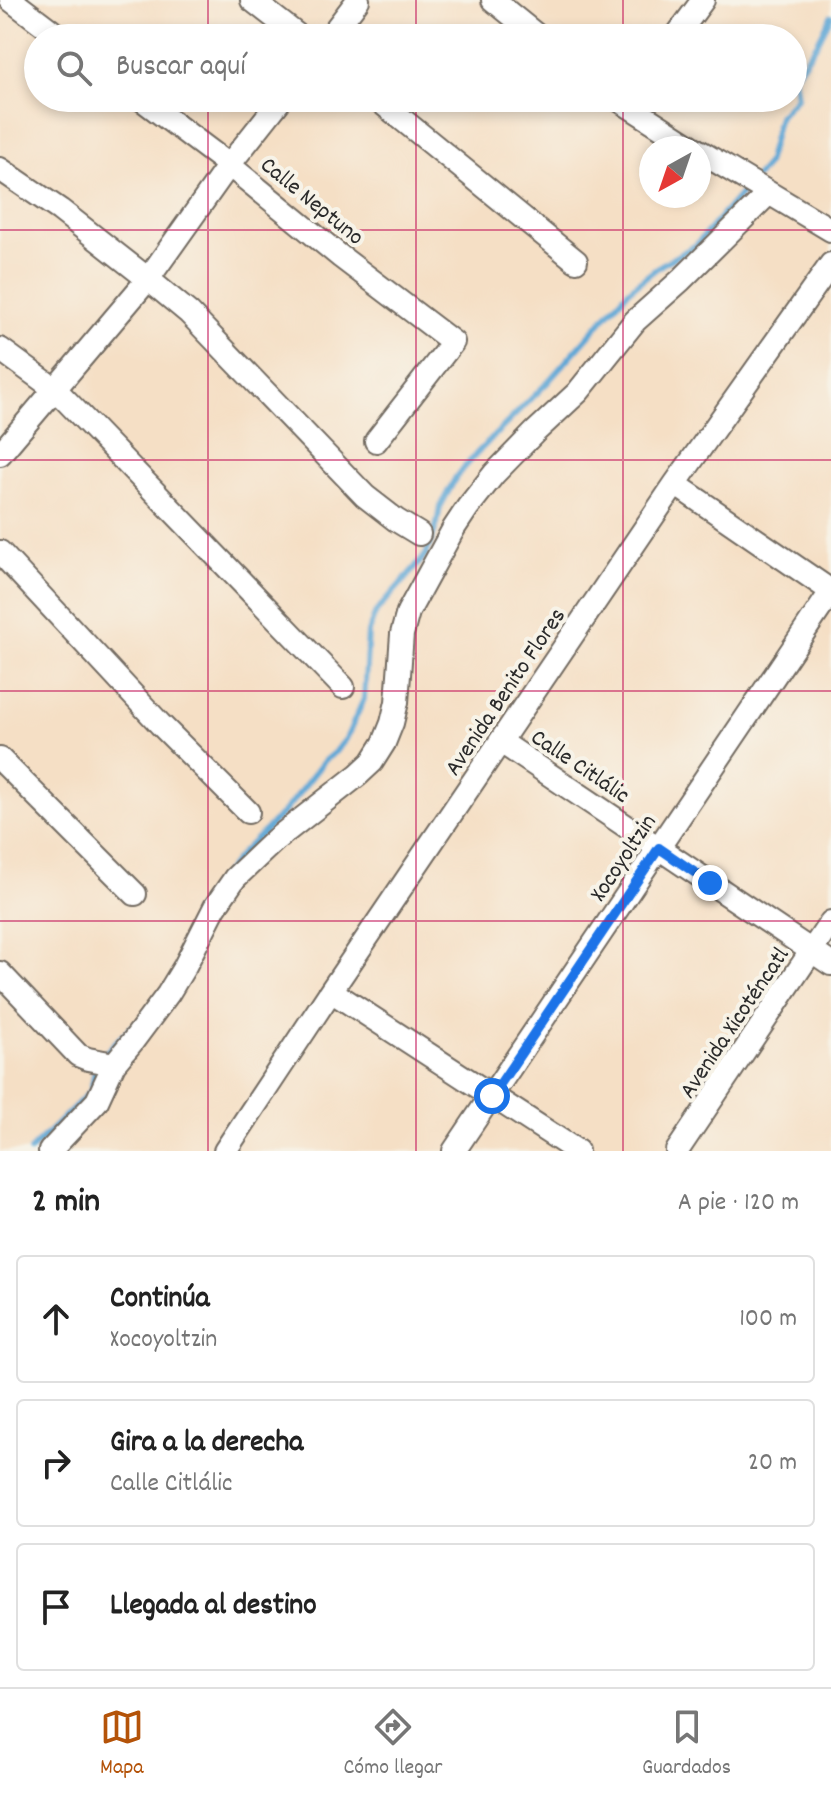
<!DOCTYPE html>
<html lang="es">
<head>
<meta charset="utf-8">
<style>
	body { margin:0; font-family:Dekko,sans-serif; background:#f2f2f2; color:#222 }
	.compass { position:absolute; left:639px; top:136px; width:72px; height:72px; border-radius:50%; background:#fff; box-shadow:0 4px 12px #0003; rotate:220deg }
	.stop { position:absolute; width:24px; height:24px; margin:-18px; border:6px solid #1a73e8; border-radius:50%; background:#fff }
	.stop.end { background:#1a73e8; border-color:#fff; box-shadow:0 2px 8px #0008 }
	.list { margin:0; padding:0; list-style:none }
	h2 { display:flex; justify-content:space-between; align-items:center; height:104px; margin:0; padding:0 32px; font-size:34px }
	h2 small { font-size:26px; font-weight:400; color:#767676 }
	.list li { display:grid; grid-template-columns:52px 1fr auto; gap:24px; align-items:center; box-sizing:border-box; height:128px; margin:0 16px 16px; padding:0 16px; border:2px solid #e0e0e0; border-radius:8px }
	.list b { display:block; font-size:30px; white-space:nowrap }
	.list p { margin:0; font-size:26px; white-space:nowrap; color:#767676 }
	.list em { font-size:26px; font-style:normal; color:#767676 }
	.icon { flex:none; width:44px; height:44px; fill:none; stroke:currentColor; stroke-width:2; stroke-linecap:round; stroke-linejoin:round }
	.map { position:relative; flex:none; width:831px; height:1151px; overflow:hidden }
	.search { position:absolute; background:#fff; box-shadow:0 4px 12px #0003; left:24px; right:24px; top:24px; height:88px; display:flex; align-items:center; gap:20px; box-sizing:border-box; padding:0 28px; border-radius:44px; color:#767676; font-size:30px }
	.sheet { height:536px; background:#fff }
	nav { display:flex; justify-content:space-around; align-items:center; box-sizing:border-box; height:112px; border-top:2px solid #e0e0e0; background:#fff; font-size:22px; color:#767676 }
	nav a { display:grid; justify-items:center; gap:4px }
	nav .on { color:#b45309 }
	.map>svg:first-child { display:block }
</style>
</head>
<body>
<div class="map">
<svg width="831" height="1151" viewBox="0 0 831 1151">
	<rect width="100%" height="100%" fill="#f7f3e8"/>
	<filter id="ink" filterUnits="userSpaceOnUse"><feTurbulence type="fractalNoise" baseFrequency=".0125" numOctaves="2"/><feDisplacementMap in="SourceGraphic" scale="16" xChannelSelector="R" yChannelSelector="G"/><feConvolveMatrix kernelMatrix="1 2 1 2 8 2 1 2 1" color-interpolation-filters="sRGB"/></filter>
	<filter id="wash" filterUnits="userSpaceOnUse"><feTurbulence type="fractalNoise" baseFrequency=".006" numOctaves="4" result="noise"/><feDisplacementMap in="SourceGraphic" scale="32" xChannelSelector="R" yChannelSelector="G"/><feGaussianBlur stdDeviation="1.8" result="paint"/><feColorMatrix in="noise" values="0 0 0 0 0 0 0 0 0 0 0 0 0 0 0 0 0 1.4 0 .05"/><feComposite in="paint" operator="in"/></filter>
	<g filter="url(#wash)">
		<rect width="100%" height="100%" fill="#f5dfc5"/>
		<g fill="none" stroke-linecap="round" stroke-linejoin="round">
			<path stroke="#5fa7d6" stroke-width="6" d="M 187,942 L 193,920 L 205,898 L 243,852 L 284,812 L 324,761 L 336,751 L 346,739 L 364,699 L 368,632 L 376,612 L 426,555 L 437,524 L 440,507 L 456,477 L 479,451 L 546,384 L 629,290 L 661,265 L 696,245 L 767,164 L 779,116 L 797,97 L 794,77 L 818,42 L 831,16
				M 102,1056 L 131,1027
				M 30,1151 L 91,1091 L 96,1065"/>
		</g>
	</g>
	<g filter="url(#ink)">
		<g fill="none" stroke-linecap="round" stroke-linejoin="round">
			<defs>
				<path id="minor" d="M 11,0 L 61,38
					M 252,0 L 301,38
					M 493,0 L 540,38
					M 329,38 L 358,0
					M 675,38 L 703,0
					M 140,98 L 229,165 L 341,257 L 453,342 L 376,441
					M 376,98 L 576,261
					M 616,98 L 694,148
					M 699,151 L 831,230
					M 0,169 L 60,210 L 148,279 L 189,313 L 365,496 L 396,520 L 419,534
					M 0,349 L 56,390 L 343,687
					M 0,454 L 148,279 L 229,165 L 282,98
					M 675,484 L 831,591
					M 0,552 L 160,724 L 248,812
					M 501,742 L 831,964
					M 0,759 L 135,894
					M 0,973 L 78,1055 L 88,1059 L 114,1064 L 133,1041 L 168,994 L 185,966 L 215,907 L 235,878 L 275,840 L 358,775 L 372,762 L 384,743 L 392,723 L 397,702 L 402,634 L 408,612 L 454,528 L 468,507 L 494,474 L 535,432 L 578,392 L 635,321 L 681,280 L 769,193
					M 331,991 L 577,1151
					M 50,1151 L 97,1101 L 114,1064
					M 225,1151 L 331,991 L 675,484 L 831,264
					M 454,1151 L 831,592
					M 677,1151 L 831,922"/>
			</defs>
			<use href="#minor" stroke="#726a61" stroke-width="26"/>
			<use href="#minor" stroke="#fff" stroke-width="22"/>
		</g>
	</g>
	<g fill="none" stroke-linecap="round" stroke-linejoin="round" filter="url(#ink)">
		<path stroke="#1a73e8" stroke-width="10" d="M 492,1096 L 659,848 L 710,883"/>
	</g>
	<path fill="none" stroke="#c2185b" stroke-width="2" stroke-opacity="0.55" d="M 208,0 L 208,38M 416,0 L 416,38M 623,0 L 623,38M 208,98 L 208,1151M 416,98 L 416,1151M 623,98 L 623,1151M 0,230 L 831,230M 0,460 L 831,460M 0,691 L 831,691M 0,921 L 831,921"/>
	<g text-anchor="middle" stroke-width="8" stroke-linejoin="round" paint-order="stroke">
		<g font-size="24" fill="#2b2b2b" stroke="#f7f3e8">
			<text transform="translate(313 200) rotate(39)" y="8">Calle Neptuno</text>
			<text transform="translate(504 691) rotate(-56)" y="8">Avenida Benito Flores</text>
			<text transform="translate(581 765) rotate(34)" y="8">Calle Citlálic</text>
			<text transform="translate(622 857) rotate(-56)" y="8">Xocoyoltzin</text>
			<text transform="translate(733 1022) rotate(-56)" y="8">Avenida Xicoténcatl</text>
		</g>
	</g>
</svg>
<svg class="compass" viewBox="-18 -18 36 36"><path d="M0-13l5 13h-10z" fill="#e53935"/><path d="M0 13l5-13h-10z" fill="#767676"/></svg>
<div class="stop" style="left:492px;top:1096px"></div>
<div class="stop end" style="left:710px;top:883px"></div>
<div class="search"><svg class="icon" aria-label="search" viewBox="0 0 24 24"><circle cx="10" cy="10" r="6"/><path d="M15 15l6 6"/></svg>Buscar aquí</div>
</div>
<section class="sheet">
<h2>2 min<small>A pie · 120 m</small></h2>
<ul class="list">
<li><svg class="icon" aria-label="ahead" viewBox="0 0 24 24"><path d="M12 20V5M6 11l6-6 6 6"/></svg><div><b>Continúa</b><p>Xocoyoltzin</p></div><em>100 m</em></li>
<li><svg class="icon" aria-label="right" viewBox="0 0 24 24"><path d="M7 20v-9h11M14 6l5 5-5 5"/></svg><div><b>Gira a la derecha</b><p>Calle Citlálic</p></div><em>20 m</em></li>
<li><svg class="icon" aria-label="arrive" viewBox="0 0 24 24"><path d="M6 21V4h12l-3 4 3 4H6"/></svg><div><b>Llegada al destino</b></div></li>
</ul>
</section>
<nav>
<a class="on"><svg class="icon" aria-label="map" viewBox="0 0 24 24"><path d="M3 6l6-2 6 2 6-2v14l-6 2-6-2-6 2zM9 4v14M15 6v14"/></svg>Mapa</a>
<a><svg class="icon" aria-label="directions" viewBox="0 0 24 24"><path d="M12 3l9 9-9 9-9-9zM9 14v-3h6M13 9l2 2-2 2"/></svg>Cómo llegar</a>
<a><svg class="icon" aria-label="saved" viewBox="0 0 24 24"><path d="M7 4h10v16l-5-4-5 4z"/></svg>Guardados</a>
</nav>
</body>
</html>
